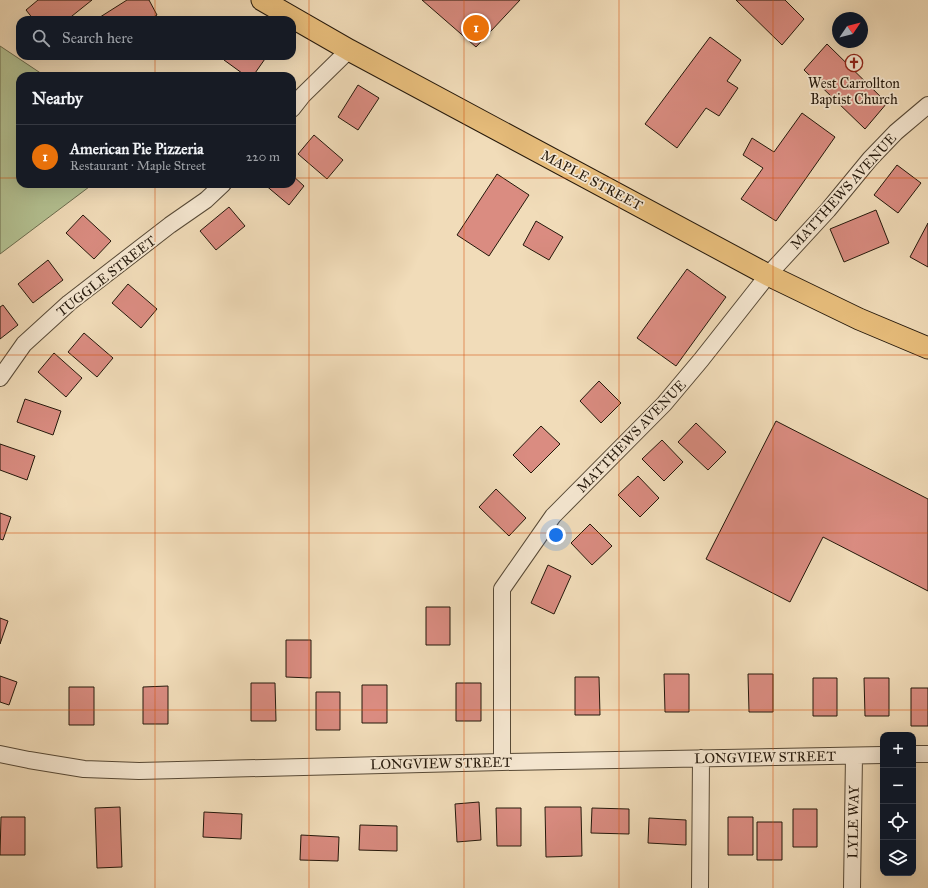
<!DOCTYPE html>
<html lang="en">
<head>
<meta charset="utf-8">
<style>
	body { margin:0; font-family:"IM FELL Great Primer",serif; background:#20242c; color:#f1f3f6 }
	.controls { position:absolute; right:12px; bottom:12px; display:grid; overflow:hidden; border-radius:8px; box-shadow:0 4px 16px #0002 }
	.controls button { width:36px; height:36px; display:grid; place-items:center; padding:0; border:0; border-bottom:1px solid #363941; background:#171b24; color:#f1f3f6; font:20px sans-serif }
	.compass { position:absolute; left:832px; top:12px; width:36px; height:36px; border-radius:50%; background:#171b24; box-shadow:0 4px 16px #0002; rotate:55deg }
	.you { position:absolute; left:556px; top:535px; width:14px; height:14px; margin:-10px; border:3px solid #fff; border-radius:50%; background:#1a73e8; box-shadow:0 0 0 6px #1a73e833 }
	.badge { display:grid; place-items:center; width:26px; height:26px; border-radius:50%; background:#7c3aed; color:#fff; font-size:13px; font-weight:700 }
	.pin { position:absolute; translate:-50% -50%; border:2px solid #fff; box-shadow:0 1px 4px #0006 }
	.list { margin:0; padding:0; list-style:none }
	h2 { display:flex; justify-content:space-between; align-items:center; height:52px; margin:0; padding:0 16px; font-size:17px }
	h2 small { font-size:13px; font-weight:400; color:#9ea1a6 }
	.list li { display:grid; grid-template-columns:26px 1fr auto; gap:12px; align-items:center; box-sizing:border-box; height:64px; padding:0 16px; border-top:1px solid #363941 }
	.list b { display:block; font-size:15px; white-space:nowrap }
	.list p { margin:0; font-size:13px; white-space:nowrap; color:#9ea1a6 }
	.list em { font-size:13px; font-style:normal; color:#9ea1a6 }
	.icon { flex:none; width:22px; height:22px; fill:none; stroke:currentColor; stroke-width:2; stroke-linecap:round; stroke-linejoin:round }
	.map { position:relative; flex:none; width:928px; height:888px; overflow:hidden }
	.search { position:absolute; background:#171b24; box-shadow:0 4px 16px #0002; left:16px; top:16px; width:280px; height:44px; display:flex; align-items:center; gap:10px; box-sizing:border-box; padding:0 14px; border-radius:12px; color:#9ea1a6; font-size:15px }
	.panel { position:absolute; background:#171b24; box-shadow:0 4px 16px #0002; left:16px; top:72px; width:280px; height:116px; border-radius:12px }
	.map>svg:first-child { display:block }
</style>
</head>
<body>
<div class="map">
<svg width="928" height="888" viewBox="0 0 928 888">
	<rect width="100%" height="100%" fill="#f1dcb9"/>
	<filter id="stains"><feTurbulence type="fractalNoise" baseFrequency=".005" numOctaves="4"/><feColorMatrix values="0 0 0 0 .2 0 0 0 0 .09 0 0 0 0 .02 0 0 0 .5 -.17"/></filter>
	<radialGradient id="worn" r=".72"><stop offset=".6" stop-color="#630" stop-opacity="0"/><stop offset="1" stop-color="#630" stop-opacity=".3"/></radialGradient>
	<path fill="#b4c293" stroke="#6c6d4f" d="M 0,46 L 45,76 L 20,76 L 20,184 L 93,184 L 0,254 Z"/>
	<path fill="#da8c81" stroke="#24180b" d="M 38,0 L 92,0 L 67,20 L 34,20 L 26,10 Z
		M 127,0 L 149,0 L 157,15 L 149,20 L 98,20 L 97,19 Z
		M 422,0 L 520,0 L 476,47 Z
		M 736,0 L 785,0 L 804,19 L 782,45 Z
		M 710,37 L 741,60 L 727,81 L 738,88 L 719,116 L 706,108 L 677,148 L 645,124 Z
		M 827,44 L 887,103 L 865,129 L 804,70 Z
		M 227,56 L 267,56 L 253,76 L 246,76 L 224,60 Z
		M 358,85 L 379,98 L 358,130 L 338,117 Z
		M 802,113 L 835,137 L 776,221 L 741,199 L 763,168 L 743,155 L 752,138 L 774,152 Z
		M 314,135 L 343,160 L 327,179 L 298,154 Z
		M 897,165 L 921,183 L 898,213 L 874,195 Z
		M 497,174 L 529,195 L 489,256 L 457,235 Z
		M 292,175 L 304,186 L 289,205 L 264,184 L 292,184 Z
		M 229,207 L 245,226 L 216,250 L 200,231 Z
		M 876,210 L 889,243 L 844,262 L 830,229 Z
		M 83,215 L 111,241 L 94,259 L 66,233 Z
		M 536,221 L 563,237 L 549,260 L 523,245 Z
		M 928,223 L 928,267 L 910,257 Z
		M 48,260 L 63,280 L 33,303 L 18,284 Z
		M 687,269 L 726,297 L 676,366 L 637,338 Z
		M 128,284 L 157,309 L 141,328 L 112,303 Z
		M 3,305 L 18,325 L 0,339 L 0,307 Z
		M 84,333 L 113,358 L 97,377 L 68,352 Z
		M 54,353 L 82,378 L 66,397 L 38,372 Z
		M 599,381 L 621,403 L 601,423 L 580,401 Z
		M 25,399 L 61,411 L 53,435 L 17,422 Z
		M 776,421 L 928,499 L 928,591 L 823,537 L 790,602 L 706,559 Z
		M 696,423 L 726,452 L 708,470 L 678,442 Z
		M 541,426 L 560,444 L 531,473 L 513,455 Z
		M 662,440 L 683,462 L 664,481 L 642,459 Z
		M 0,444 L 35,456 L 27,480 L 0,470 Z
		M 638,476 L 659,498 L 640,517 L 618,495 Z
		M 496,489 L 526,518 L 509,536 L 479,507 Z
		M 0,513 L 11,517 L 3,540 L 0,539 Z
		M 590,524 L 612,546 L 592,565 L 571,543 Z
		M 548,565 L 571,576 L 554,614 L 531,603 Z
		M 426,607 L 450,607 L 450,645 L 426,645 Z
		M 0,618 L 8,621 L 0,644 Z
		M 286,640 L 311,640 L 311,678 L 286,677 Z
		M 664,674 L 689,674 L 689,712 L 665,712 Z
		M 748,674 L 773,674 L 773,712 L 749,712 Z
		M 0,676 L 17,682 L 9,705 L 0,702 Z
		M 575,677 L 599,677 L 600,715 L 575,715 Z
		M 813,678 L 837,678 L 837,716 L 813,716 Z
		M 864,678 L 889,678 L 889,716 L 865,716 Z
		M 251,683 L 275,683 L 276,721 L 251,721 Z
		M 456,683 L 481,683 L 481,721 L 456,721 Z
		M 362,685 L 387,685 L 387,723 L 362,723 Z
		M 168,686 L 168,724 L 143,724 L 143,687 Z
		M 69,687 L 94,687 L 94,725 L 69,725 Z
		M 911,688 L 928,688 L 928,726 L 911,726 Z
		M 316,692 L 340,692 L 340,730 L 316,730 Z
		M 881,797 L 883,797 L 883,835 L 881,835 Z
		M 479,802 L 481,840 L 457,842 L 455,804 Z
		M 120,807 L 122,867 L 97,868 L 95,808 Z
		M 545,807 L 581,807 L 582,856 L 546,857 Z
		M 496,808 L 521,808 L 521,846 L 497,846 Z
		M 592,808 L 629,809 L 629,834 L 591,833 Z
		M 793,809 L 817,809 L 817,847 L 793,847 Z
		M 204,812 L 242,814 L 241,839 L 203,837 Z
		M 1,817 L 25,817 L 25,855 L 0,855 Z
		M 728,817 L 753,817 L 753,855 L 728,855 Z
		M 649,818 L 686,820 L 686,845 L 648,843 Z
		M 757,822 L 782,822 L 782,860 L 757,860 Z
		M 360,825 L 397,826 L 397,851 L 359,850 Z
		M 301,835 L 339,837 L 338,861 L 300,860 Z"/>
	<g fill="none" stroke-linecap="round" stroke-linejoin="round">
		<defs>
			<path id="minor" d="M 292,109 L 303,95 L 349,50
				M 0,378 L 24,344 L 69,303 L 170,225 L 206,200 L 223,184
				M 0,754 L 29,760 L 84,769 L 139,771 L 502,762 L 883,755
				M 913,754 L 928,754
				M 502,762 L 502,589 L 553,516 L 664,404 L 701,360 L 768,275 L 828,210 L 870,159 L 896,132 L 928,105
				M 700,888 L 701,758
				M 852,888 L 854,756"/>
			<path id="major" d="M 262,0 L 349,50 L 768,275 L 859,319 L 928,348"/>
		</defs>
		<use href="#minor" stroke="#574936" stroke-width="18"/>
		<use href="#major" stroke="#24180b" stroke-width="23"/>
		<use href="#minor" stroke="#f6e8d2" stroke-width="16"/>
		<use href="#major" stroke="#e8be7c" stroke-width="21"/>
	</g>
	<path fill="none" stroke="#d4520c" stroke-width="1" stroke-opacity="0.55" d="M 155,0 L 155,20M 309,0 L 309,888M 464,0 L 464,888M 619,0 L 619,888M 773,0 L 773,888M 155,56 L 155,76M 0,178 L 20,178M 292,178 L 928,178M 155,184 L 155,888M 0,355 L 928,355M 0,533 L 928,533M 0,710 L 928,710"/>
	<defs>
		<symbol id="church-ring" viewBox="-11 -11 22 22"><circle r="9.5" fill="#f6e8d2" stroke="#8f2418" stroke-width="1.5"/><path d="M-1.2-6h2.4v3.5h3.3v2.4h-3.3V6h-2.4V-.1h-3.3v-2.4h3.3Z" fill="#8f2418"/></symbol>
	</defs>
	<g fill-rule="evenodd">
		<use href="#church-ring" x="844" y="53" width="20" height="20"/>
	</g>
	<g text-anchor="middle" stroke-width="3.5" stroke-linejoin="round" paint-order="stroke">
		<g font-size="14" fill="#24180b" stroke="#f6e8d2">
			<text x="854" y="88">West Carrollton<tspan x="854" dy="16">Baptist Church</tspan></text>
		</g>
		<g font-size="14" fill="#24180b" stroke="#f6e8d2">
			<text transform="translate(592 180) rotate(28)" y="5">MAPLE STREET</text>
			<text transform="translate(843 191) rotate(-48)" y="5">MATTHEWS AVENUE</text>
			<text transform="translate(106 276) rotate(-38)" y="5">TUGGLE STREET</text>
			<text transform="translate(631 436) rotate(-46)" y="5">MATTHEWS AVENUE</text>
			<text transform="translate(765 757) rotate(-1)" y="5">LONGVIEW STREET</text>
			<text transform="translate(441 763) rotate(-1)" y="5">LONGVIEW STREET</text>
			<text transform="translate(853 822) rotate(-89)" y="5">LYLE WAY</text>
		</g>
	</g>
	<rect width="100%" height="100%" filter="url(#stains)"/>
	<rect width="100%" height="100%" fill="url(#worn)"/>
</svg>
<div class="controls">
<button>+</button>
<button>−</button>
<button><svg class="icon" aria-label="locate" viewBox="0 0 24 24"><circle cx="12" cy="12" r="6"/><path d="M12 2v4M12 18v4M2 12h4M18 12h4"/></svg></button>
<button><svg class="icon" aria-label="layers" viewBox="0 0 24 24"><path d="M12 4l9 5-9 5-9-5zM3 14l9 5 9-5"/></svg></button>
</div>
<svg class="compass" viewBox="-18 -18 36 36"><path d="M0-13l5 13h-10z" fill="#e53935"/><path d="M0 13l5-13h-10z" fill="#9ea1a6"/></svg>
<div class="you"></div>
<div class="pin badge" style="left:476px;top:28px;background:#e8710a">1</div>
<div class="search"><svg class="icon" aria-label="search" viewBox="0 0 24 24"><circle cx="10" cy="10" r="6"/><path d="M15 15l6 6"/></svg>Search here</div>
<section class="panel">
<h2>Nearby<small></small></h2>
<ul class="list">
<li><span class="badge" style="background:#e8710a">1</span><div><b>American Pie Pizzeria</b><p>Restaurant · Maple Street</p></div><em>220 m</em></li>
</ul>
</section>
</div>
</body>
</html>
